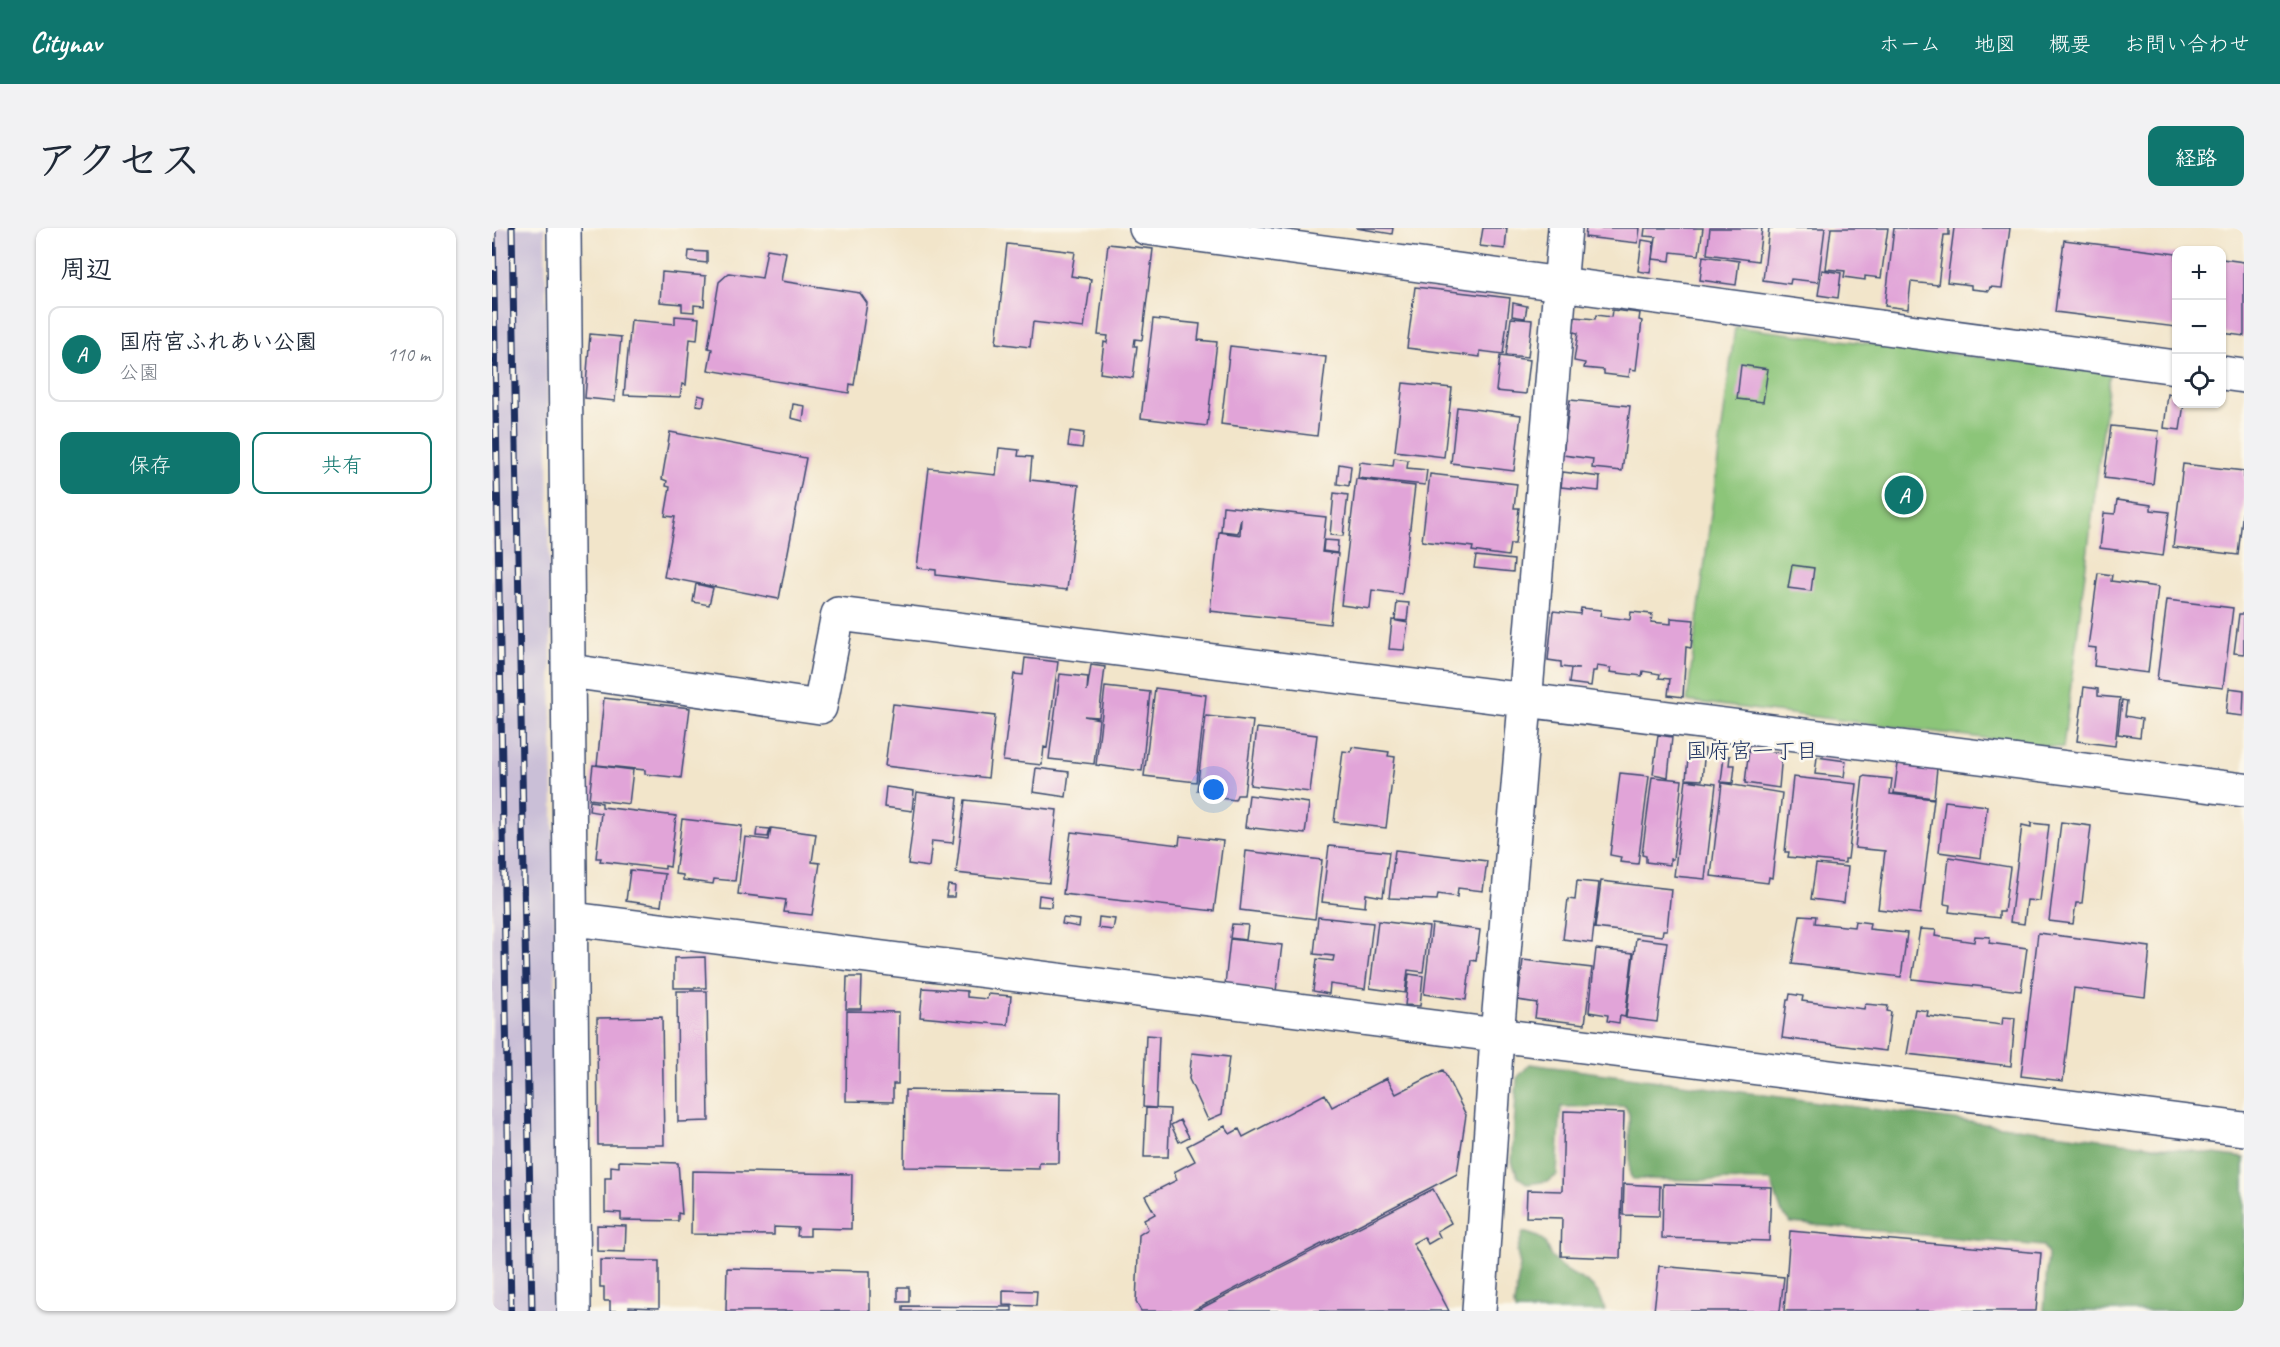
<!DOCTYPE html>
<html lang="ja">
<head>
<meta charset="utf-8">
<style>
	body { margin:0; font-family:Caveat,"Klee One",sans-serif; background:#f2f2f3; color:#1f2937 }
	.controls { position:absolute; right:18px; top:18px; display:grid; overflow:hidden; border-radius:12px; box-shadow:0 2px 4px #0004 }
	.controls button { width:54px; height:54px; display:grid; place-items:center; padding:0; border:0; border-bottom:2px solid #e0e1e3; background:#fff; color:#1f2937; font:30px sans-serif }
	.you { position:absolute; left:722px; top:562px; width:21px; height:21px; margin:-15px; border:4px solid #fff; border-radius:50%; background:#1a73e8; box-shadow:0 0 0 9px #1a73e833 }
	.badge { display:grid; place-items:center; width:39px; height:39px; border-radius:50%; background:#0f766e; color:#fff; font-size:20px; font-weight:700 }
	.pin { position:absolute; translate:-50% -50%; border:3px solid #fff; box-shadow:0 2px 6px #0006 }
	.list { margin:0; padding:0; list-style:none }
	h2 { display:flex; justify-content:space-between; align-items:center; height:78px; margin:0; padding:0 24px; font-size:26px }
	h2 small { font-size:20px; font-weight:400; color:#747a83 }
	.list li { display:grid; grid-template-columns:39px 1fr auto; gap:18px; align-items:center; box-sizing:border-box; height:96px; margin:0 12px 12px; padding:0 12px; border:2px solid #e0e1e3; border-radius:12px }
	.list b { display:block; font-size:22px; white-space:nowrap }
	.list p { margin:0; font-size:20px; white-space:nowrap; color:#747a83 }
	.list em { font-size:20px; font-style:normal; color:#747a83 }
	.actions { display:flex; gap:12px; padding:18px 24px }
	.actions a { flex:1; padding:14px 0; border:2px solid #0f766e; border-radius:12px; text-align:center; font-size:21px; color:#0f766e }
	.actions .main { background:#0f766e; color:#fff }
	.icon { flex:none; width:33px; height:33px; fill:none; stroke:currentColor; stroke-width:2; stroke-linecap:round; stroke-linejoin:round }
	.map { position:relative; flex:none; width:1752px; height:1083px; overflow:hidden; border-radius:12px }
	header { display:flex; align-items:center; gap:36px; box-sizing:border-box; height:84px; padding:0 30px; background:#0f766e; color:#fff }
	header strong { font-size:28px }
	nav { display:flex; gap:33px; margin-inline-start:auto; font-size:21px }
	.intro { display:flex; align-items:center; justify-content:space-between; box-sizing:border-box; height:144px; padding:0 36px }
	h1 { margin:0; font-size:42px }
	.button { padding:15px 27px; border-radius:12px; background:#0f766e; color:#fff; font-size:21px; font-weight:700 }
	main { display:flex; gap:36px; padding:0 36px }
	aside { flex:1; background:#fff; border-radius:12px; box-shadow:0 2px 4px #0004 }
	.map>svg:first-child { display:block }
</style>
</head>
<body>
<header>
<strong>Citynav</strong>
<nav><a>ホーム</a><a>地図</a><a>概要</a><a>お問い合わせ</a></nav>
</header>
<div class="intro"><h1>アクセス</h1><a class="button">経路</a></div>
<main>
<aside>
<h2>周辺<small></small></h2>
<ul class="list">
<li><span class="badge">A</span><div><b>国府宮ふれあい公園</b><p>公園</p></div><em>110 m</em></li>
</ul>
<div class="actions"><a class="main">保存</a><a>共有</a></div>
</aside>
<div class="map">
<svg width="1752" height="1083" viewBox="0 0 1752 1083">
	<rect width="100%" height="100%" fill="#fbf7ec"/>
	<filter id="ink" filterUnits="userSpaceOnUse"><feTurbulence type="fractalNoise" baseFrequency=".0167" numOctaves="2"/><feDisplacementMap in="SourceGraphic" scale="12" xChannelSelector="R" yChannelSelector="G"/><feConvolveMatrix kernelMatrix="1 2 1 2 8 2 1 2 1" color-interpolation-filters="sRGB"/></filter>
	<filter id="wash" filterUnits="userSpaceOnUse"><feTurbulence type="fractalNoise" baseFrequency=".008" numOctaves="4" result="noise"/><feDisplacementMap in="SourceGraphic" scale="24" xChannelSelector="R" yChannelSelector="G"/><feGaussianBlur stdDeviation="1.35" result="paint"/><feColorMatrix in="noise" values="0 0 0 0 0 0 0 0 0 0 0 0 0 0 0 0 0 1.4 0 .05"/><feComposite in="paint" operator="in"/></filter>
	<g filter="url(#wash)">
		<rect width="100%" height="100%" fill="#f2e5ca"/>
		<path fill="#cabfd7" d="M 0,0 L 53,0 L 68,1083 L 0,1083 Z"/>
		<path fill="#8cc579" stroke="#547a6c" stroke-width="1.5" d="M 1243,99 L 1618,145 L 1571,520 L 1195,473 Z"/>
		<path fill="#71aa69" stroke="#466c64" stroke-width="1.5" d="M 1038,836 L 1752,930 L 1752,1083 L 1552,1083 L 1556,1026 L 1551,1018 L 1299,995 L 1289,983 L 1279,953 L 1141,951 L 1138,947 L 1137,886 L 1133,878 L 1069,879 L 1065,947 L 1057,953 L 1036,956 L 1026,949 L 1020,934 L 1025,850 Z
			M 1031,1004 C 1064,1013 1047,1016 1064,1034 C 1083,1054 1106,1049 1113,1083 L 1023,1083 L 1022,1077 L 1028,1038 L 1025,1024 Z"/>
		<g id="blocks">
			<path fill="#e1a4d8" d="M 864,0 L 901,0 L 900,6 Z
				M 991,0 L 1015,0 L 1013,21 L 988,18 Z
				M 1094,0 L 1148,0 L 1146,15 L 1093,9 Z
				M 1153,0 L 1211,0 L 1207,27 L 1179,24 L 1178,33 L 1161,31 L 1164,9 L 1152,8 Z
				M 1218,0 L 1270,0 L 1266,33 L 1215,26 Z
				M 1277,0 L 1333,0 L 1326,54 L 1299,51 L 1298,56 L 1271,52 Z
				M 1339,0 L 1396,0 L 1389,50 L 1373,48 L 1373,52 L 1352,49 L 1353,43 L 1334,41 Z
				M 1402,0 L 1457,0 L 1457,7 L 1452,7 L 1446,57 L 1419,54 L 1416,81 L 1393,78 Z
				M 1462,0 L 1518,0 L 1510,60 L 1498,59 L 1497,63 L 1479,61 L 1479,57 L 1455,54 Z
				M 1150,12 L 1162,14 L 1158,45 L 1146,43 Z
				M 1572,12 L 1684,26 L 1684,99 L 1563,84 Z
				M 515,16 L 583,24 L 579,48 L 599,51 L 592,100 L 541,94 L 538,119 L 504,115 Z
				M 616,16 L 661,21 L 650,112 L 643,111 L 642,118 L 645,118 L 641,150 L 608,145 L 612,114 L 615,115 L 616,108 L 606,107 Z
				M 275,21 L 294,24 L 289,53 L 368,65 L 375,75 L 362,157 L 358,156 L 357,165 L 216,142 L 220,121 L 216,120 L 227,54 L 237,45 L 270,50 Z
				M 197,23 L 215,24 L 215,35 L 196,33 Z
				M 1211,28 L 1247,33 L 1244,57 L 1208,52 Z
				M 1730,31 L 1752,34 L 1752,108 L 1730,105 Z
				M 1330,42 L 1349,45 L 1346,70 L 1326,67 Z
				M 170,44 L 214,48 L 212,78 L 202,77 L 202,84 L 190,83 L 190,76 L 168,74 Z
				M 923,59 L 1018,70 L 1011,126 L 988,123 L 988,129 L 915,120 Z
				M 1021,75 L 1035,78 L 1033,90 L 1020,88 Z
				M 1120,82 L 1148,85 L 1147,92 L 1150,93 L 1144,142 L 1138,141 L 1137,149 L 1112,146 L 1112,142 L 1092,140 L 1093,135 L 1082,133 L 1086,105 L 1081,104 L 1083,89 L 1103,91 L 1104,87 L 1119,89 Z
				M 183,88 L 207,90 L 205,112 L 198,111 L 194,157 L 190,156 L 188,169 L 132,167 L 139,92 L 183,96 Z
				M 1019,90 L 1040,92 L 1036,129 L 1014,127 Z
				M 661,91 L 708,96 L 706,112 L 725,114 L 715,198 L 649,190 Z
				M 98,106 L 129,109 L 123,173 L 93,170 Z
				M 738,118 L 834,129 L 825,208 L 729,196 Z
				M 1008,128 L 1038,132 L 1034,166 L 1004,163 Z
				M 1249,137 L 1276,141 L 1271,174 L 1245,171 Z
				M 911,155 L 960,160 L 952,229 L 903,223 Z
				M 1676,166 L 1684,167 L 1684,176 L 1692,176 L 1688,202 L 1672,200 Z
				M 206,167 L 213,169 L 211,178 L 204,177 Z
				M 1078,172 L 1138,178 L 1130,243 L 1100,240 L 1101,231 L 1071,227 Z
				M 301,176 L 313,178 L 311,193 L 299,190 Z
				M 965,179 L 1029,187 L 1022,243 L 959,235 Z
				M 1619,198 L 1667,203 L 1661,256 L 1612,250 Z
				M 578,203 L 592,205 L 590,220 L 576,218 Z
				M 178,204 L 314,230 L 287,371 L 172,349 L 183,289 L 173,288 L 178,259 L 174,258 L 175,253 L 170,251 Z
				M 507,220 L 527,222 L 526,228 L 540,229 L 538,252 L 587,257 L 575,362 L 444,347 L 444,342 L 425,340 L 437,240 L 504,247 Z
				M 902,230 L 916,232 L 915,240 L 935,242 L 933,257 L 866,250 L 868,234 L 901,238 Z
				M 847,236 L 859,238 L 857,258 L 845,256 Z
				M 1691,236 L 1752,243 L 1752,272 L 1746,327 L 1681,319 Z
				M 1071,244 L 1108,249 L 1107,263 L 1069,259 Z
				M 938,246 L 1025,256 L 1022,280 L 1027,280 L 1023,316 L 1018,316 L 1016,328 L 980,323 L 981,319 L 930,313 Z
				M 864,251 L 923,258 L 910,366 L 880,362 L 878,381 L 849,377 Z
				M 842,265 L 856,267 L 851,308 L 838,307 Z
				M 1625,272 L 1659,277 L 1659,282 L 1677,284 L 1671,328 L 1608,320 L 1612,285 L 1623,286 Z
				M 731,278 L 834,289 L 830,324 L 846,326 L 838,396 L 718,383 L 727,304 L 748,307 L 749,290 L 746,305 L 729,303 Z
				M 832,312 L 846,313 L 845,325 L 831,323 Z
				M 984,328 L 1022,332 L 1021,344 L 982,340 Z
				M 1300,337 L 1322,340 L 1319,363 L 1296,360 Z
				M 1606,345 L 1620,347 L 1619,353 L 1666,359 L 1656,445 L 1602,438 L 1604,420 L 1596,419 Z
				M 204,356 L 221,360 L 217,377 L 201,374 Z
				M 1675,372 L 1741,380 L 1731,460 L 1665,452 Z
				M 905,374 L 917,375 L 915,393 L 903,392 Z
				M 1089,380 L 1109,382 L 1108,388 L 1138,392 L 1139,384 L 1160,386 L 1159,394 L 1179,396 L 1179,390 L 1202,392 L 1199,420 L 1194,419 L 1191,469 L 1176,467 L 1178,451 L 1167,450 L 1168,446 L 1151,443 L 1150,448 L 1118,444 L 1119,440 L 1105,438 L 1104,443 L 1101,443 L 1099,458 L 1077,455 L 1079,441 L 1087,441 L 1069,439 L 1069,434 L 1056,432 L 1061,383 L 1088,386 Z
				M 1747,386 L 1752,386 L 1752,426 L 1742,425 Z
				M 900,392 L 916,395 L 912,422 L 897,421 Z
				M 533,430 L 566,434 L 555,520 L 552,519 L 550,537 L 511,533 L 522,446 L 531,447 Z
				M 599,437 L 613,439 L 607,489 L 592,488 L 607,491 L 602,536 L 557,531 L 568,446 L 596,449 L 595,463 Z
				M 613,459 L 658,464 L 650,543 L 604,537 Z
				M 1592,459 L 1606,461 L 1606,468 L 1628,470 L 1623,518 L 1585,513 Z
				M 663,460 L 714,467 L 704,554 L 652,548 Z
				M 1737,460 L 1752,462 L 1751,488 L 1734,486 Z
				M 112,470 L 198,480 L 189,550 L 153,546 L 153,542 L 105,537 Z
				M 1630,472 L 1635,473 L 1633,488 L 1650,491 L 1648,509 L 1626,506 Z
				M 401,476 L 503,488 L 496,550 L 393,538 Z
				M 714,488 L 761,493 L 752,567 L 745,567 L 743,572 L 712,568 L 713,563 L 705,562 Z
				M 765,500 L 825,507 L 818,564 L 758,557 Z
				M 1166,507 L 1180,509 L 1176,549 L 1161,546 Z
				M 860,519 L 897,524 L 896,528 L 903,529 L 894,600 L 842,594 L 851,523 L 859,524 Z
				M 1197,520 L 1213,521 L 1210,552 L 1194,551 Z
				M 1257,521 L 1290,525 L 1287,560 L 1253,555 Z
				M 1232,528 L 1238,528 L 1237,537 L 1243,537 L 1241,555 L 1229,554 Z
				M 1325,529 L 1354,533 L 1352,549 L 1323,546 Z
				M 1406,536 L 1445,540 L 1442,570 L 1402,565 Z
				M 101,537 L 141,542 L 137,576 L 97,571 Z
				M 544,540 L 577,544 L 574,569 L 541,564 Z
				M 1128,545 L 1157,548 L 1146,636 L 1128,634 L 1129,629 L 1118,627 Z
				M 1371,548 L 1400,551 L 1398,566 L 1442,571 L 1428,686 L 1386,681 L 1393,623 L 1363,620 Z
				M 1160,549 L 1190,552 L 1181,631 L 1178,631 L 1178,637 L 1154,634 L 1154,628 L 1150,627 Z
				M 1301,549 L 1365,556 L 1356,631 L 1353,631 L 1353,635 L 1296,629 L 1297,624 L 1293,624 Z
				M 1194,552 L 1224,556 L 1213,651 L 1182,648 Z
				M 1230,555 L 1290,565 L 1280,650 L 1277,649 L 1276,655 L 1219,648 Z
				M 394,559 L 422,563 L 420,583 L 392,579 Z
				M 425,564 L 466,570 L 461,615 L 440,613 L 437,639 L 416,636 Z
				M 757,567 L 817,575 L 813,606 L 753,599 Z
				M 473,572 L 565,582 L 557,655 L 464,645 Z
				M 98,573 L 110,575 L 110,579 L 184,588 L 178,639 L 173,638 L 173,641 L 108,633 L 109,630 L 104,630 L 109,585 L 97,583 Z
				M 1453,573 L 1495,578 L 1489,630 L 1447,624 Z
				M 190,591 L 250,598 L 243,653 L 222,651 L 221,656 L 191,652 L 191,647 L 183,646 Z
				M 1569,594 L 1599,598 L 1590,675 L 1584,675 L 1581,696 L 1557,693 Z
				M 1539,595 L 1557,597 L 1548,673 L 1535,672 L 1532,696 L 1518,694 L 1530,597 L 1539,599 Z
				M 265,600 L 278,601 L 276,609 L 264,608 Z
				M 279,600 L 324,606 L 320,634 L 328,635 L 320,687 L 292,684 L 294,672 L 246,666 L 253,609 L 277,612 Z
				M 579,604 L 687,617 L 688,608 L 731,613 L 722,683 L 571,666 Z
				M 837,618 L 897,624 L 891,669 L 874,666 L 873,679 L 830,674 Z
				M 903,622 L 995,633 L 991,663 L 966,660 L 965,669 L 946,666 L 945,672 L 897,670 Z
				M 754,623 L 830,632 L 823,691 L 748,682 Z
				M 1457,629 L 1518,639 L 1512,684 L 1507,684 L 1507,690 L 1457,684 L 1458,677 L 1452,676 Z
				M 1324,636 L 1356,639 L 1352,675 L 1319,671 Z
				M 138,642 L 173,646 L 169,678 L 134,673 Z
				M 1085,653 L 1107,655 L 1100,715 L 1071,711 L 1076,671 L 1083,672 Z
				M 1109,653 L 1179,661 L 1175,702 L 1171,702 L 1170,708 L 1103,700 Z
				M 456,657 L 463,658 L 462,669 L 454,669 Z
				M 547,667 L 560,669 L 559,679 L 546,678 Z
				M 1308,687 L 1324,688 L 1323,695 L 1362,699 L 1363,693 L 1378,695 L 1377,701 L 1415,705 L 1409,749 L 1300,736 Z
				M 607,689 L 623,691 L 621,702 L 606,700 Z
				M 826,689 L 881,695 L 873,761 L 838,756 L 837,766 L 821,763 L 825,731 L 841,733 L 842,728 L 822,726 Z
				M 571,690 L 588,692 L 587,699 L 570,696 Z
				M 886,693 L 937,699 L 931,744 L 916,742 L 913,765 L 878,760 Z
				M 740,696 L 756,697 L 754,712 L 738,710 Z
				M 940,696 L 988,702 L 984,733 L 979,732 L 974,772 L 932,766 Z
				M 1428,701 L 1444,702 L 1443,708 L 1482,714 L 1483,708 L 1498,709 L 1497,715 L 1535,720 L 1529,763 L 1420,751 Z
				M 1546,705 L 1658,719 L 1653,769 L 1582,760 L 1571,853 L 1529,848 Z
				M 1144,710 L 1175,714 L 1165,794 L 1134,790 Z
				M 738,711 L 790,717 L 784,763 L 733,757 Z
				M 1104,721 L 1141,725 L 1133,789 L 1128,788 L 1127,795 L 1115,793 L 1116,787 L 1097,784 Z
				M 213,729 L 214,760 L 182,760 L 182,730 Z
				M 1031,732 L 1100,740 L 1093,796 L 1043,790 L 1045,775 L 1026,772 Z
				M 917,746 L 931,748 L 928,778 L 913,777 Z
				M 355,749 L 370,749 L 369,781 L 354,781 Z
				M 431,760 L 475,763 L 475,769 L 495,771 L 496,766 L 519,768 L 516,797 L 428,789 Z
				M 185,763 L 215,763 L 217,893 L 186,894 Z
				M 1298,766 L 1311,768 L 1310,773 L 1372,781 L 1373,776 L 1396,778 L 1395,783 L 1399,784 L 1394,823 L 1290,810 L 1295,772 L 1297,772 Z
				M 1423,781 L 1436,783 L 1435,788 L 1510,797 L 1511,789 L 1523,790 L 1519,838 L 1415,826 Z
				M 355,783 L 407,784 L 406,856 L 401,856 L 401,874 L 354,873 Z
				M 170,789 L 172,917 L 106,917 L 105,790 Z
				M 654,807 L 667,808 L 664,880 L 651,879 Z
				M 700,825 L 737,829 L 730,886 L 716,892 L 697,851 Z
				M 951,842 L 974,887 L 965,946 L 700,1083 L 649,1083 L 644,1074 L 647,1007 L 656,1001 L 652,992 L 663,986 L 653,968 L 685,952 L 682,944 L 703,933 L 695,918 L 733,898 L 738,906 L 747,901 L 751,909 L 833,866 L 840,879 L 895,850 L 904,866 Z
				M 413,862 L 568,865 L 567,935 L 547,935 L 547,941 L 412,939 Z
				M 654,880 L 678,881 L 676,929 L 652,929 Z
				M 1072,883 L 1132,885 L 1128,1030 L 1069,1028 L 1070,990 L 1034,989 L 1035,962 L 1070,963 Z
				M 688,892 L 697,909 L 687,914 L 679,897 Z
				M 127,933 L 186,935 L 190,986 L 186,985 L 186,993 L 129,992 L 129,985 L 113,984 L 113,950 L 119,950 L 119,938 L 127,939 Z
				M 200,943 L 360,946 L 359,1001 L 318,1000 L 318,1008 L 305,1008 L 306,1000 L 282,999 L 282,1007 L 199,1006 Z
				M 1132,956 L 1168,958 L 1167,988 L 1131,987 Z
				M 1171,956 L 1279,959 L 1277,1013 L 1170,1010 Z
				M 941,961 L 959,995 L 945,1003 L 948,1009 L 936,1016 L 932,1009 L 921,1015 L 957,1083 L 704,1083 Z
				M 105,997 L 134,998 L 133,1024 L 105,1023 Z
				M 1298,1003 L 1549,1025 L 1544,1083 L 1292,1083 Z
				M 108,1032 L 167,1033 L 167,1080 L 137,1079 L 137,1083 L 118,1083 L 118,1073 L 112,1073 L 112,1059 L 108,1059 Z
				M 1167,1038 L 1292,1049 L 1288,1083 L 1162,1083 Z
				M 235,1040 L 378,1043 L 378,1083 L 234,1083 Z
				M 406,1059 L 417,1059 L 417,1074 L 406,1074 Z
				M 511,1062 L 545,1063 L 544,1078 L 511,1077 Z
				M 411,1078 L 520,1079 L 520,1083 L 411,1083 Z"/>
		</g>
	</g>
	<g filter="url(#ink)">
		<use href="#blocks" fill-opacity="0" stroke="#3b4a6e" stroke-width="1.5"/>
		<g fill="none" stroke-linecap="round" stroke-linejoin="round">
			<defs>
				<path id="minor" d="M 72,0 L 82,1083
					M 654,0 L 1684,139
					M 1730,145 L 1752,148
					M 78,443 L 328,479 L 346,386 L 1752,562
					M 81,691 L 1752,901
					M 987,1083 L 1005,808 L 1073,0"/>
			</defs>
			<use href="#minor" stroke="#3b4a6e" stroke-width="36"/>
			<use href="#minor" stroke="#fff" stroke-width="33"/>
			<defs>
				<path id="rail" d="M 1,0 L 19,1083
					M 20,0 L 40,1083"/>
			</defs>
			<use href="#rail" stroke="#1b2f5e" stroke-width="7"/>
			<use href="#rail" stroke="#fbf7ec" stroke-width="4.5" stroke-dasharray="14" stroke-linecap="butt"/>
		</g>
	</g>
	<g text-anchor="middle" stroke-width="5" stroke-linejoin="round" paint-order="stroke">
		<g font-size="22" fill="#1b2f5e" stroke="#fbf7ec">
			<text x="1260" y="530">国府宮一丁目</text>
		</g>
	</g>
</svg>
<div class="controls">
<button>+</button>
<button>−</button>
<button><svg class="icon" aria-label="locate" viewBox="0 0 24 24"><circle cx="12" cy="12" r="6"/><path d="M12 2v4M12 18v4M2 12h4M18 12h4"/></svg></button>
</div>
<div class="you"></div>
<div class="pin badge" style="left:1412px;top:267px">A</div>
</div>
</main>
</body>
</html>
